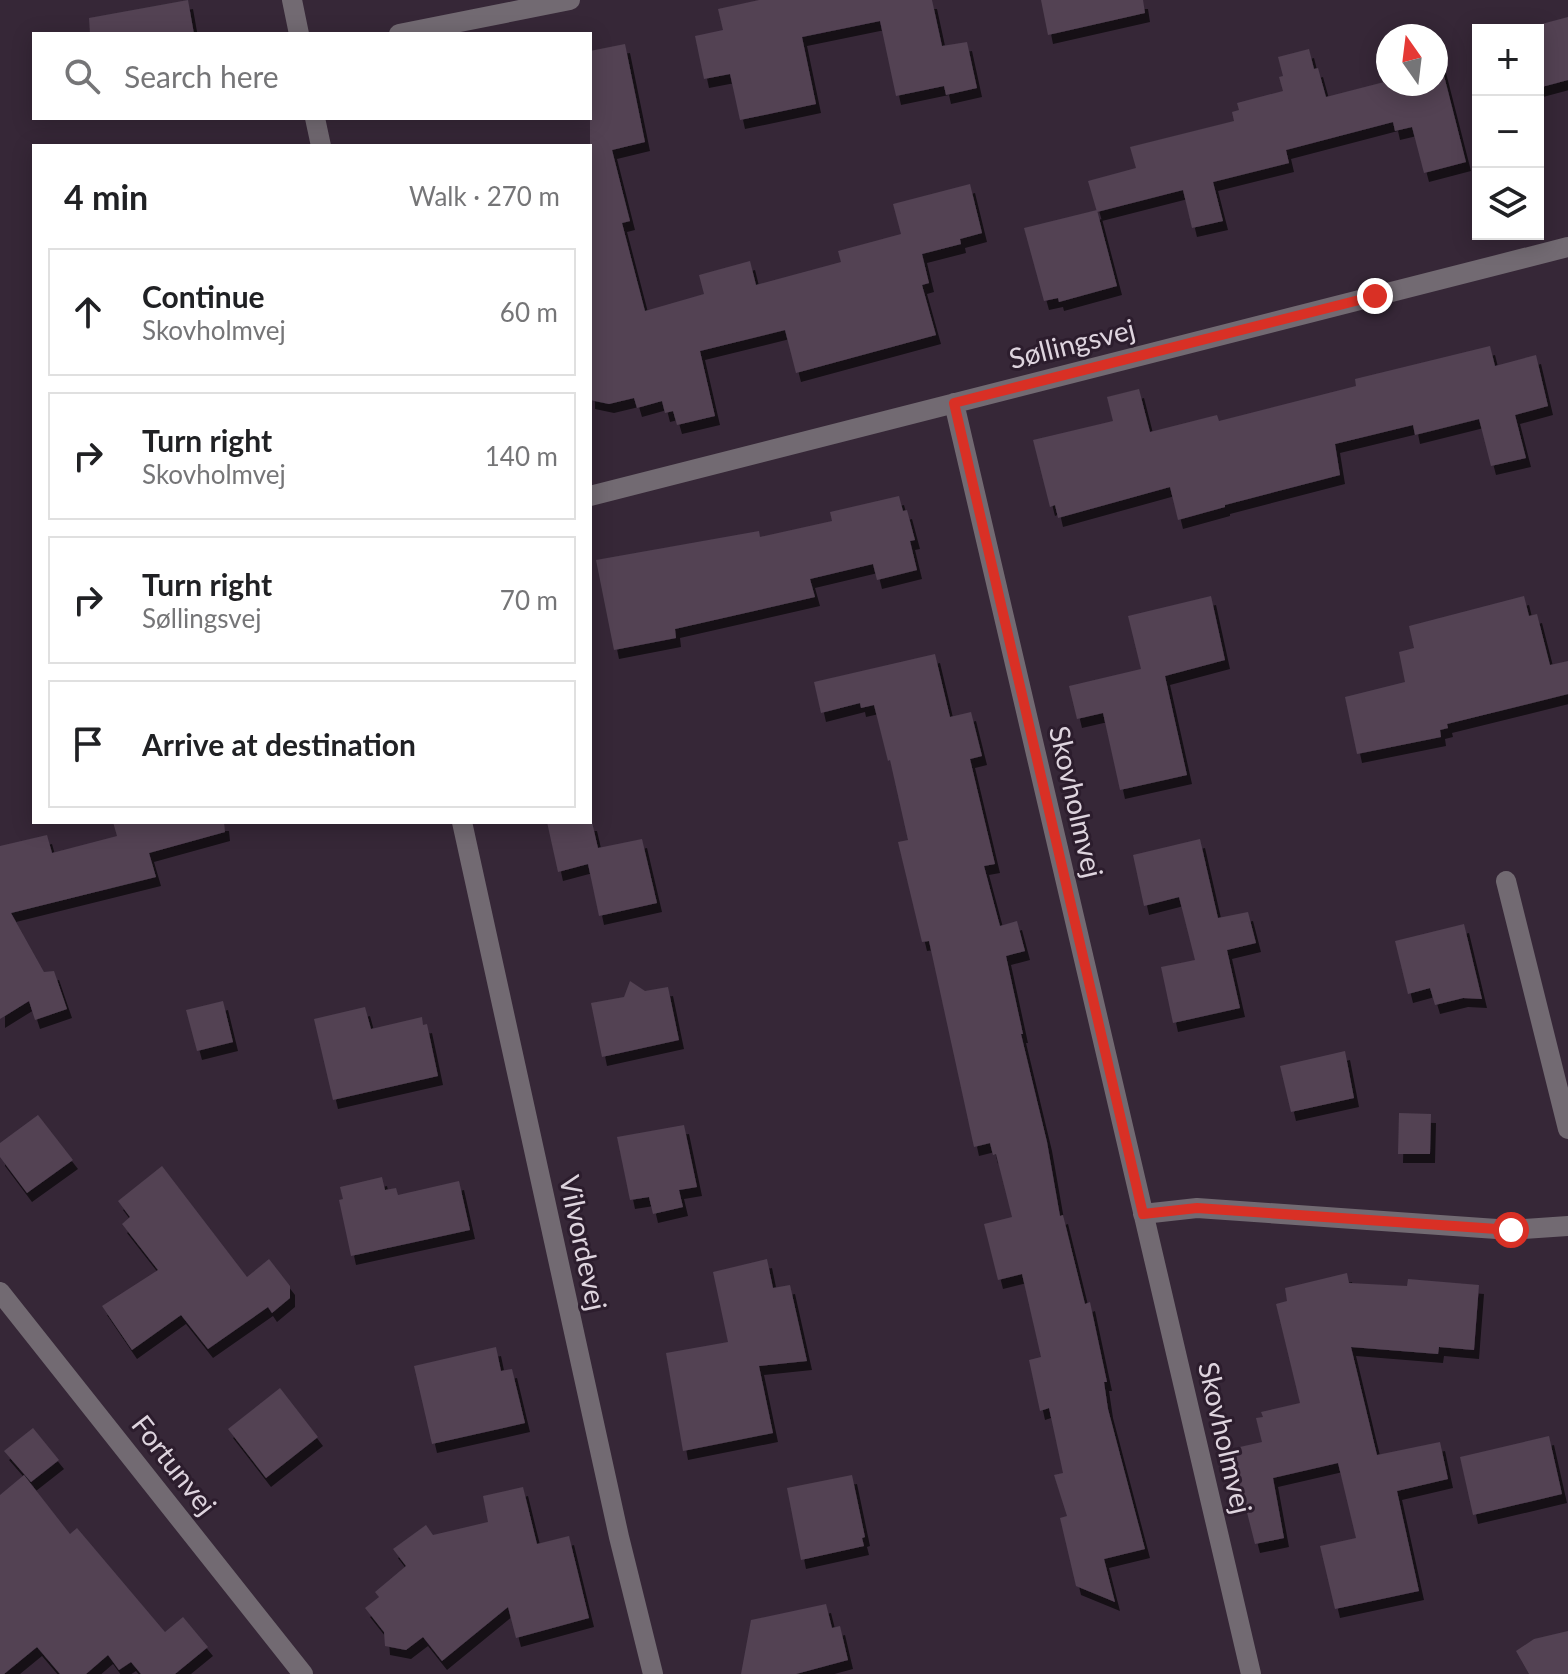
<!DOCTYPE html>
<html lang="en">
<head>
<meta charset="utf-8">
<style>
	body { margin:0; font-family:Lato,sans-serif; background:#f6f6f6; color:#202124 }
	.controls { position:absolute; right:24px; top:24px; display:grid; overflow:hidden; border-radius:0px; box-shadow:0 4px 20px #0003 }
	.controls button { width:72px; height:72px; display:grid; place-items:center; padding:0; border:0; border-bottom:2px solid #e0e0e0; background:#fff; color:#202124; font:40px sans-serif }
	.compass { position:absolute; left:1376px; top:24px; width:72px; height:72px; border-radius:50%; background:#fff; box-shadow:0 4px 20px #0003; rotate:346deg }
	.stop { position:absolute; width:24px; height:24px; margin:-18px; border:6px solid #d93025; border-radius:50%; background:#fff }
	.stop.end { background:#d93025; border-color:#fff; box-shadow:0 2px 8px #0008 }
	.list { margin:0; padding:0; list-style:none }
	h2 { display:flex; justify-content:space-between; align-items:center; height:104px; margin:0; padding:0 32px; font-size:34px }
	h2 small { font-size:26px; font-weight:400; color:#757577 }
	.list li { display:grid; grid-template-columns:52px 1fr auto; gap:24px; align-items:center; box-sizing:border-box; height:128px; margin:0 16px 16px; padding:0 16px; border:2px solid #e0e0e0; border-radius:0px }
	.list b { display:block; font-size:30px; white-space:nowrap }
	.list p { margin:0; font-size:26px; white-space:nowrap; color:#757577 }
	.list em { font-size:26px; font-style:normal; color:#757577 }
	.icon { flex:none; width:44px; height:44px; fill:none; stroke:currentColor; stroke-width:2; stroke-linecap:round; stroke-linejoin:round }
	.map { position:relative; flex:none; width:1568px; height:1674px; overflow:hidden }
	.search { position:absolute; background:#fff; box-shadow:0 4px 20px #0003; left:32px; top:32px; width:560px; height:88px; display:flex; align-items:center; gap:20px; box-sizing:border-box; padding:0 28px; border-radius:0px; color:#757577; font-size:30px }
	.panel { position:absolute; background:#fff; box-shadow:0 4px 20px #0003; left:32px; top:144px; width:560px; height:680px; border-radius:0px }
	.map>svg:first-child { display:block }
</style>
</head>
<body>
<div class="map">
<svg width="1568" height="1674" viewBox="0 0 1568 1674">
	<defs>
		<filter id="shadow"><feDropShadow dx="5" dy="9" stdDeviation="0" flood-color="#0009"/></filter>
	</defs>
	<rect width="100%" height="100%" fill="#362737"/>
	<path fill="#524253" filter="url(#shadow)" d="M 188,0 L 194,34 L 90,34 L 89,18 Z
		M 759,0 L 932,0 L 942,46 L 967,42 L 977,88 L 946,95 L 944,86 L 896,96 L 880,21 L 802,37 L 816,104 L 740,120 L 730,74 L 704,79 L 695,36 L 723,30 L 718,9 Z
		M 1041,0 L 1143,0 L 1145,13 L 1048,35 Z
		M 1568,17 L 1568,80 L 1538,88 L 1538,25 Z
		M 625,44 L 645,142 L 612,150 L 630,221 L 622,223 L 645,311 L 704,294 L 699,275 L 750,261 L 756,285 L 841,262 L 838,251 L 901,234 L 893,204 L 970,184 L 982,233 L 960,239 L 961,244 L 922,254 L 929,283 L 922,285 L 936,335 L 796,373 L 785,330 L 700,351 L 715,416 L 677,425 L 673,411 L 665,413 L 662,401 L 637,408 L 634,398 L 609,404 L 590,400 L 590,51 Z
		M 1309,49 L 1314,69 L 1318,68 L 1326,97 L 1388,81 L 1388,84 L 1436,84 L 1436,52 L 1438,52 L 1466,162 L 1424,173 L 1412,127 L 1395,131 L 1393,122 L 1286,150 L 1289,163 L 1213,182 L 1223,221 L 1192,228 L 1183,190 L 1097,212 L 1088,181 L 1136,168 L 1130,147 L 1234,121 L 1232,112 L 1239,110 L 1237,103 L 1283,91 L 1279,77 L 1283,76 L 1278,57 Z
		M 1097,210 L 1117,286 L 1059,302 L 1058,298 L 1044,301 L 1024,228 Z
		M 1490,346 L 1495,366 L 1536,355 L 1548,406 L 1515,415 L 1526,458 L 1491,466 L 1479,419 L 1415,435 L 1413,425 L 1335,444 L 1340,475 L 1225,505 L 1225,507 L 1178,520 L 1170,487 L 1058,518 L 1055,505 L 1050,507 L 1033,440 L 1113,421 L 1107,397 L 1139,389 L 1150,432 L 1217,415 L 1219,421 L 1356,386 L 1355,379 Z
		M 899,496 L 903,511 L 907,510 L 915,540 L 910,541 L 917,570 L 877,580 L 873,564 L 810,579 L 815,597 L 675,629 L 676,638 L 614,650 L 596,560 L 759,531 L 760,537 L 832,521 L 830,512 Z
		M 1211,596 L 1225,660 L 1165,676 L 1187,775 L 1120,790 L 1103,713 L 1077,719 L 1069,686 L 1141,669 L 1128,616 Z
		M 1524,596 L 1529,616 L 1537,614 L 1550,665 L 1568,661 L 1568,694 L 1447,724 L 1448,728 L 1440,730 L 1441,737 L 1357,754 L 1345,697 L 1405,682 L 1399,652 L 1414,648 L 1409,626 Z
		M 935,654 L 950,717 L 971,712 L 982,756 L 970,759 L 995,864 L 984,866 L 1000,926 L 1017,921 L 1025,951 L 1006,956 L 1023,1034 L 1021,1034 L 1047,1142 L 1060,1216 L 1063,1215 L 1085,1304 L 1090,1302 L 1107,1382 L 1104,1382 L 1108,1409 L 1145,1549 L 1104,1559 L 1115,1602 L 1076,1586 L 1060,1518 L 1067,1516 L 1054,1475 L 1063,1473 L 1049,1408 L 1040,1411 L 1029,1360 L 1041,1357 L 1022,1274 L 998,1280 L 984,1224 L 1012,1217 L 996,1154 L 993,1155 L 990,1143 L 974,1147 L 929,941 L 922,942 L 898,842 L 908,840 L 890,760 L 888,761 L 874,705 L 861,708 L 860,703 L 821,713 L 814,682 Z
		M 113,822 L 224,822 L 225,832 L 149,853 L 156,877 L 11,913 L 44,972 L 54,971 L 67,1009 L 35,1020 L 29,1001 L 0,1019 L 0,846 L 47,835 L 52,853 L 117,836 Z
		M 547,822 L 592,822 L 598,848 L 642,839 L 657,903 L 599,916 L 588,864 L 558,872 Z
		M 1200,839 L 1218,918 L 1248,912 L 1256,943 L 1227,950 L 1240,1008 L 1173,1023 L 1161,967 L 1195,960 L 1179,897 L 1144,906 L 1133,855 Z
		M 1464,924 L 1482,999 L 1463,998 L 1435,1005 L 1430,988 L 1408,994 L 1395,941 Z
		M 630,981 L 645,991 L 668,987 L 679,1040 L 602,1057 L 591,1003 L 624,997 Z
		M 223,1001 L 233,1042 L 197,1051 L 186,1010 Z
		M 365,1007 L 371,1029 L 422,1017 L 423,1025 L 427,1024 L 438,1076 L 333,1100 L 314,1019 Z
		M 1345,1051 L 1354,1098 L 1291,1112 L 1280,1066 Z
		M 1399,1113 L 1431,1114 L 1430,1154 L 1398,1154 Z
		M 38,1115 L 73,1160 L 27,1193 L 0,1157 L 0,1143 Z
		M 684,1125 L 697,1187 L 679,1190 L 683,1207 L 653,1214 L 649,1197 L 630,1200 L 617,1137 Z
		M 162,1166 L 247,1277 L 269,1259 L 290,1286 L 290,1298 L 272,1313 L 268,1307 L 208,1349 L 181,1315 L 132,1350 L 102,1306 L 158,1270 L 122,1224 L 130,1217 L 118,1201 Z
		M 382,1177 L 385,1190 L 396,1188 L 398,1195 L 459,1181 L 470,1230 L 351,1256 L 339,1200 L 343,1199 L 340,1187 Z
		M 767,1259 L 773,1288 L 790,1285 L 807,1361 L 759,1366 L 773,1433 L 683,1451 L 666,1353 L 728,1342 L 713,1272 Z
		M 1347,1273 L 1349,1283 L 1407,1286 L 1408,1279 L 1479,1285 L 1474,1350 L 1439,1347 L 1438,1354 L 1351,1347 L 1377,1455 L 1440,1442 L 1448,1479 L 1397,1491 L 1419,1591 L 1335,1609 L 1320,1546 L 1356,1538 L 1338,1463 L 1273,1478 L 1284,1538 L 1255,1544 L 1231,1449 L 1262,1442 L 1256,1418 L 1263,1417 L 1261,1412 L 1300,1403 L 1276,1304 L 1287,1301 L 1285,1288 Z
		M 496,1347 L 501,1371 L 512,1369 L 525,1423 L 432,1444 L 414,1366 Z
		M 280,1388 L 318,1437 L 266,1478 L 228,1429 Z
		M 33,1428 L 59,1460 L 31,1482 L 4,1451 Z
		M 1549,1436 L 1562,1494 L 1473,1515 L 1460,1457 Z
		M 24,1475 L 70,1534 L 77,1528 L 165,1632 L 183,1617 L 208,1647 L 175,1674 L 141,1674 L 131,1662 L 119,1670 L 108,1655 L 86,1674 L 60,1674 L 37,1647 L 4,1674 L 0,1674 L 0,1495 Z
		M 852,1475 L 865,1537 L 862,1538 L 864,1546 L 801,1560 L 787,1488 Z
		M 523,1487 L 537,1544 L 569,1536 L 589,1618 L 516,1638 L 508,1607 L 442,1661 L 423,1637 L 406,1650 L 385,1646 L 384,1632 L 365,1608 L 379,1597 L 375,1592 L 406,1566 L 393,1549 L 426,1525 L 433,1535 L 488,1522 L 483,1496 Z
		M 826,1604 L 832,1628 L 840,1626 L 848,1660 L 796,1674 L 741,1674 L 751,1620 Z
		M 1568,1631 L 1568,1674 L 1529,1674 L 1516,1651 L 1534,1639 Z"/>
	<g fill="none" stroke-linecap="round" stroke-linejoin="round">
		<path stroke="#726a72" stroke-width="20" d="M 292,0 L 299,34
			M 399,34 L 570,0
			M 315,118 L 321,146
			M 954,403 L 1251,1674
			M 590,496 L 1568,247
			M 462,822 L 619,1537 L 653,1674
			M 1506,881 L 1568,1129
			M 1143,1214 L 1197,1208 L 1511,1230 L 1568,1226
			M 0,1292 L 303,1674"/>
	</g>
	<g fill="none" stroke-linecap="round" stroke-linejoin="round">
		<path stroke="#d93025" stroke-width="10" d="M 1375,296 L 954,403 L 1143,1214 L 1197,1208 L 1511,1230"/>
	</g>
	<g text-anchor="middle" stroke-width="6" stroke-linejoin="round" paint-order="stroke">
		<g font-size="28" fill="#ded4de" stroke="#2c1d2d">
			<text transform="translate(1072 344) rotate(-14)" y="10">Søllingsvej</text>
			<text transform="translate(1076 802) rotate(77)" y="10">Skovholmvej</text>
			<text transform="translate(583 1243) rotate(78)" y="10">Vilvordevej</text>
			<text transform="translate(1225 1438) rotate(77)" y="10">Skovholmvej</text>
			<text transform="translate(174 1465) rotate(52)" y="10">Fortunvej</text>
		</g>
	</g>
</svg>
<div class="controls">
<button>+</button>
<button>−</button>
<button><svg class="icon" aria-label="layers" viewBox="0 0 24 24"><path d="M12 4l9 5-9 5-9-5zM3 14l9 5 9-5"/></svg></button>
</div>
<svg class="compass" viewBox="-18 -18 36 36"><path d="M0-13l5 13h-10z" fill="#e53935"/><path d="M0 13l5-13h-10z" fill="#757577"/></svg>
<div class="stop" style="left:1511px;top:1230px"></div>
<div class="stop end" style="left:1375px;top:296px"></div>
<div class="search"><svg class="icon" aria-label="search" viewBox="0 0 24 24"><circle cx="10" cy="10" r="6"/><path d="M15 15l6 6"/></svg>Search here</div>
<section class="panel">
<h2>4 min<small>Walk · 270 m</small></h2>
<ul class="list">
<li><svg class="icon" aria-label="ahead" viewBox="0 0 24 24"><path d="M12 20V5M6 11l6-6 6 6"/></svg><div><b>Continue</b><p>Skovholmvej</p></div><em>60 m</em></li>
<li><svg class="icon" aria-label="right" viewBox="0 0 24 24"><path d="M7 20v-9h11M14 6l5 5-5 5"/></svg><div><b>Turn right</b><p>Skovholmvej</p></div><em>140 m</em></li>
<li><svg class="icon" aria-label="right" viewBox="0 0 24 24"><path d="M7 20v-9h11M14 6l5 5-5 5"/></svg><div><b>Turn right</b><p>Søllingsvej</p></div><em>70 m</em></li>
<li><svg class="icon" aria-label="arrive" viewBox="0 0 24 24"><path d="M6 21V4h12l-3 4 3 4H6"/></svg><div><b>Arrive at destination</b></div></li>
</ul>
</section>
</div>
</body>
</html>
